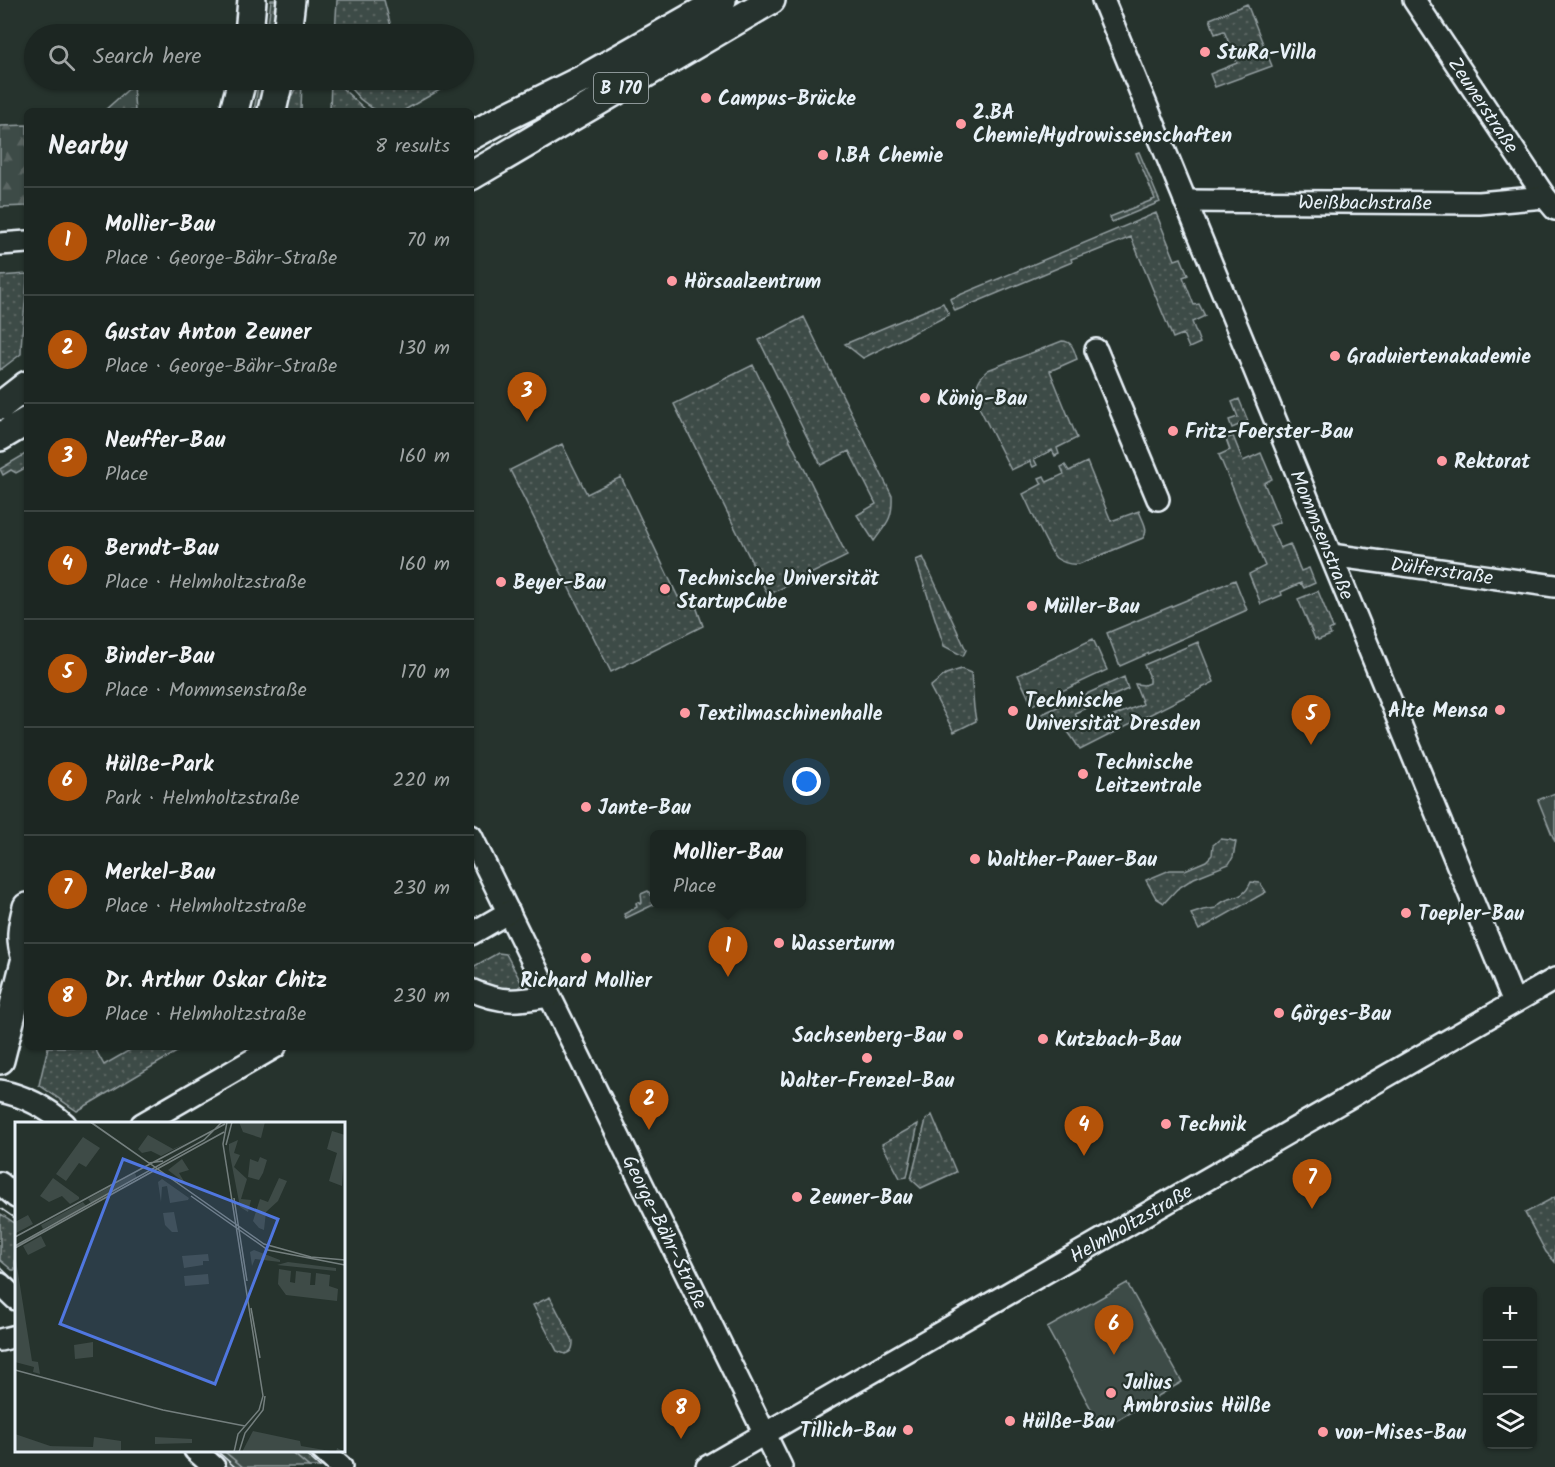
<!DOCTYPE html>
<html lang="en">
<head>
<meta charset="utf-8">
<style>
	body { margin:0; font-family:Kalam,sans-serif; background:#29322f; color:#f1f3f6 }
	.controls { position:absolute; right:18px; bottom:18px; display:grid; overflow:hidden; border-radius:9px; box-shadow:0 2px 4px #0004 }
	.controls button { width:54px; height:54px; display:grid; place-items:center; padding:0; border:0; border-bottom:2px solid #3a4340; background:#1c2622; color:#f1f3f6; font:30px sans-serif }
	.you { position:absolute; left:807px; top:782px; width:21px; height:21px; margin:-15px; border:4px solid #fff; border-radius:50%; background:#1a73e8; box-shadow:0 0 0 9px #1a73e833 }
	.badge { display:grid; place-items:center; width:39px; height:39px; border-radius:50%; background:#b45309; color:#fff; font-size:20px; font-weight:700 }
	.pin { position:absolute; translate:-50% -50px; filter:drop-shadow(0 2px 3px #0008) }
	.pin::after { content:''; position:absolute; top:32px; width:21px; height:18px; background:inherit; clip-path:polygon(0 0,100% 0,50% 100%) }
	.popup { position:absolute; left:650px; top:830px; width:156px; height:78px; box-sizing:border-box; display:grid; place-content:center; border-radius:9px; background:#1c2622; filter:drop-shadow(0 2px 4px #0005); font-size:20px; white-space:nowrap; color:#a0a5a5 }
	.popup b { font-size:22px; color:#f1f3f6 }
	.popup::after { content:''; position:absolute; left:50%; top:100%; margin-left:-12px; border:12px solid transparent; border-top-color:#1c2622 }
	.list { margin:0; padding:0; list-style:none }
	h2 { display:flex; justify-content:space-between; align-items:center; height:78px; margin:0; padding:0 24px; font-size:26px }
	h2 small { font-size:20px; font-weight:400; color:#a0a5a5 }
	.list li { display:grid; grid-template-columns:39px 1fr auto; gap:18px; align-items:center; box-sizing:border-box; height:108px; padding:0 24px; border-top:2px solid #3a4340 }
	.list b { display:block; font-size:22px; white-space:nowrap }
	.list p { margin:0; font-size:20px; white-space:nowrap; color:#a0a5a5 }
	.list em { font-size:20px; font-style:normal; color:#a0a5a5 }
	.icon { flex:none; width:33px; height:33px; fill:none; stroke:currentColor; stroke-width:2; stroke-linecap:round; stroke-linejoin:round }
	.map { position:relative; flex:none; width:1555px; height:1467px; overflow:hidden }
	.search { position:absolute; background:#1c2622; box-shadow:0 2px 4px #0004; left:24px; top:24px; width:450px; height:66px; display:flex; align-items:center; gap:15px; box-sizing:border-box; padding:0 21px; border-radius:33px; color:#a0a5a5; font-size:22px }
	.panel { position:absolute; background:#1c2622; box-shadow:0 2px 4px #0004; left:24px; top:108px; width:450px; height:942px; border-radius:9px }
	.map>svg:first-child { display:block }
</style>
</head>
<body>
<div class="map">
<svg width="1555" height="1467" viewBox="0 0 1555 1467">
	<defs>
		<pattern id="grass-dots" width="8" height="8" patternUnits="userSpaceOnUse" patternTransform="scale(1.5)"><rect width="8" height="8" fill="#3e4b47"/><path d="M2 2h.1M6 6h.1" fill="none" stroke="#5a6562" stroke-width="1.8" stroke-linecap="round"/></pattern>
		<pattern id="forest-firs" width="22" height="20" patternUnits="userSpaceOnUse" patternTransform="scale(1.5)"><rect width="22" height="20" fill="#3e4b47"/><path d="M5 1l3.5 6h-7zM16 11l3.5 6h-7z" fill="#5a6562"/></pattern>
	</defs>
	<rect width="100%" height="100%" fill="#26332d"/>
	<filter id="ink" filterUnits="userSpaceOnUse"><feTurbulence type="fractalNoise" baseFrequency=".0167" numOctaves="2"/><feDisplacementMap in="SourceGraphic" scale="12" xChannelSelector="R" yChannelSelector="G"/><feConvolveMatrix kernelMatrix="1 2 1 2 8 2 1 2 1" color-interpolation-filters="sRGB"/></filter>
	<g filter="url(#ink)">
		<path fill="url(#grass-dots)" stroke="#939ea0" stroke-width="1.5" d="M 271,0 L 278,0 L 274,34 L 267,34 Z
			M 337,0 L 384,0 L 393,34 L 335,34 Z
			M 1247,4 L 1272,66 L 1215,87 L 1210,74 L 1237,63 L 1224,31 L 1215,34 L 1210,19 Z
			M 259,80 L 267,80 L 261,111 L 254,111 Z
			M 300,80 L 302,80 L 301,111 L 286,111 L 289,101 Z
			M 331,80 L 336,80 L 344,90 L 367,111 L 330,111 Z
			M 343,80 L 457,80 L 403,111 L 378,111 L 372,108 L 360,99 Z
			M 1139,152 L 1160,202 L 1112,222 L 1110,217 L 1155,199 L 1136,153 Z
			M 1156,213 L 1175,260 L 1181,258 L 1188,275 L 1183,277 L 1194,305 L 1199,304 L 1205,316 L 1192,322 L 1200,343 L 1189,348 L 1183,334 L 1173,338 L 1131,237 L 1091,253 L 1090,252 L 1071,259 L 1072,262 L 955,311 L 950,299 Z
			M 27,274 C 27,301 21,327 21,354 L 0,370 L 0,276 Z
			M 943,303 L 949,315 L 863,358 L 845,344 Z
			M 804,317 L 892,496 C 893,519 887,523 874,541 L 857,515 L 876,504 L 849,451 L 821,465 L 759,340 Z
			M 1062,341 C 1073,341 1074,351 1077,359 L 1050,371 L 1077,438 L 1057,448 L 1059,454 L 1055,456 L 1052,450 L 1034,459 L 1037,465 L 1033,467 L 1030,461 L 1011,470 L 977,403 C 974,389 977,379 988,370 Z
			M 753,365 L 847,556 L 768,595 L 674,404 Z
			M 1239,399 L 1248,421 L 1232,428 L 1229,420 L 1238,417 L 1232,402 Z
			M 1233,436 L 1243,461 L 1261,453 L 1272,479 L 1264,483 L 1280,522 L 1270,526 L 1280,548 L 1290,544 L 1301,571 L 1309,568 L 1315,583 L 1304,588 L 1301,583 L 1281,592 L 1282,595 L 1261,604 L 1249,574 L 1265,566 L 1219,455 L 1230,450 L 1226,439 Z
			M 562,444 L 587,494 L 621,477 L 678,597 L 691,592 L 703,626 L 611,672 L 510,470 Z
			M 27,453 L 27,467 L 16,473 L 11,470 L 3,475 L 0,469 Z
			M 1087,462 L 1111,521 L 1139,511 C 1142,520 1150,530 1143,538 L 1079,564 C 1070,565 1063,563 1056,558 C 1047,549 1030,507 1023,494 L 1042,484 L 1039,478 L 1044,476 L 1047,482 L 1064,474 L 1061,467 L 1065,465 L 1069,471 Z
			M 923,557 L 966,650 L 963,656 L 944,646 L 916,560 Z
			M 1235,580 L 1247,610 L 1120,666 L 1107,633 Z
			M 1318,591 L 1333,628 L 1329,630 L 1331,635 L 1318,640 L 1317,638 L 1315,639 L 1298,599 Z
			M 1093,639 L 1107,670 L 1032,705 L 1018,675 Z
			M 1198,642 L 1214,682 L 1080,750 C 1072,736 1063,721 1045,721 L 1042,714 L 1124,677 L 1128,689 L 1075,713 L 1082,729 L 1143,704 L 1135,684 L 1144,685 L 1149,683 L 1149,675 L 1144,665 Z
			M 961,669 L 971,673 L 974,708 L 976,721 L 954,732 L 930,687 L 946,674 Z
			M 1220,839 L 1230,840 L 1236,842 L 1233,857 L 1229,864 L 1194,878 L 1177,889 L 1164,903 L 1156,898 L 1146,880 L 1170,870 L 1185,870 L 1206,861 L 1212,855 L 1213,845 Z
			M 1251,882 L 1260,883 L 1266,892 L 1199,930 L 1191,914 L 1203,910 L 1216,908 C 1227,893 1242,904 1251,882 Z
			M 648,891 L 654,899 L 655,904 L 626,918 L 624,914 L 637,907 L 636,903 L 638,902 L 640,904 L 642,903 L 641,894 Z
			M 498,953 L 506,954 L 522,984 L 513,993 L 471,981 L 471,968 Z
			M 48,1047 L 94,1047 L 104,1065 L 135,1047 L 185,1047 L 77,1111 L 39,1085 Z
			M 932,1115 L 956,1172 L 921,1188 L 911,1179 L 926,1120 Z
			M 918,1124 L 907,1177 L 900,1178 L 882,1144 Z
			M 1555,1197 L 1555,1262 L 1546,1252 L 1525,1213 Z
			M 1,1214 L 16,1224 L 15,1270 L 12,1270 L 0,1260 L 0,1220 Z
			M 550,1297 L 573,1341 C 573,1348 572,1352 565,1354 L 557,1351 L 533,1305 Z
			M 209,1451 L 224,1451 L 243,1467 L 228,1467 Z
			M 290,1451 L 304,1451 L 324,1467 L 309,1467 Z"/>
		<path fill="url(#forest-firs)" stroke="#939ea0" stroke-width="1.5" d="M 133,85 L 135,111 L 101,111 L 105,110 Z
			M 27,125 L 27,206 L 0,207 L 0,126 Z"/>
		<path fill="#3e4b47" stroke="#939ea0" stroke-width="1.5" d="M 1555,793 L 1555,842 L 1538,800 Z
			M 1127,1283 L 1182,1382 L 1102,1429 L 1047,1328 Z
			M 224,1451 L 290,1451 L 309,1467 L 243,1467 Z"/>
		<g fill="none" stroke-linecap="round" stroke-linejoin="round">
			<defs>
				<g id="minor">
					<path id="s1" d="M 1103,0 L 1514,1002"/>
					<path id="s2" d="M 1414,0 L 1545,197 L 1555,209"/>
					<path id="s3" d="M 1185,201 L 1479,203 L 1545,197"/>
					<path d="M 0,244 L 27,242"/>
					<path d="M 1096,350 L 1158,499"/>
					<path id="s4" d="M 1331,555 L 1555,586"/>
					<path id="s5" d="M 471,836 L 781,1467"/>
					<path d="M 471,934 L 509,912"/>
					<path d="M 471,990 C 502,1004 518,1001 549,996"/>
					<path d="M 0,1091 C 25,1096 46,1107 65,1124"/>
					<path d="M 142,1124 L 275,1047"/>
					<path d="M 0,1183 L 16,1197"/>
					<path d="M 0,1284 L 16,1299"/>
					<path d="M 0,1340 L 16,1336"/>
					<path d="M 195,1450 L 214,1467"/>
					<path d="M 322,1450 L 341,1467"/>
					<path id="s6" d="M 707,1467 L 1555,979"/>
				</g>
				<path id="major" d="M 249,34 L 252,0
					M 287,34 L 291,0
					M 234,111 L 242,80
					M 272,111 L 279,80
					M 471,136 L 498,121 L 585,78 L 722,0
					M 471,176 L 771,0
					M 0,406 L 27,385
					M 0,437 L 27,421
					M 0,1060 L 26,958 C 19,940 22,926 27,907"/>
			</defs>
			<use href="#minor" stroke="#e8f1f8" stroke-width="26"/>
			<use href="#major" stroke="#e8f1f8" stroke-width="32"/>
			<use href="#minor" stroke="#26332d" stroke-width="21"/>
			<use href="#major" stroke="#26332d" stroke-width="27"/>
			<path stroke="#e8f1f8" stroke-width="1.5" d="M 0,1208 L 16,1219
				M 0,1267 L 16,1282
				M 216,1450 L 235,1467
				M 301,1450 L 320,1467"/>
		</g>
	</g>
	<g fill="#ff9aa2" stroke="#26332d" stroke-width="2">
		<circle cx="1205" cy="52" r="6"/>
		<circle cx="706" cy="98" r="6"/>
		<circle cx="961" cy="124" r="6"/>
		<circle cx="823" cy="155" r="6"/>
		<circle cx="672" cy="281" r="6"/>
		<circle cx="1335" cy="356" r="6"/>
		<circle cx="925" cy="398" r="6"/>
		<circle cx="1173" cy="431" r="6"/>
		<circle cx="1442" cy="461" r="6"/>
		<circle cx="501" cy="582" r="6"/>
		<circle cx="665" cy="589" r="6"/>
		<circle cx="1032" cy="606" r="6"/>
		<circle cx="1500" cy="710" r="6"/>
		<circle cx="1013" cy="711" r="6"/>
		<circle cx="685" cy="713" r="6"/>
		<circle cx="1083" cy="774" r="6"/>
		<circle cx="586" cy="807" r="6"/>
		<circle cx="975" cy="859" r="6"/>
		<circle cx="1406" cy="913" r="6"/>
		<circle cx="779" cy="943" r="6"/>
		<circle cx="586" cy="958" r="6"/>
		<circle cx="1279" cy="1013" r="6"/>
		<circle cx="958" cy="1035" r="6"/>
		<circle cx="1043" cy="1039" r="6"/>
		<circle cx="867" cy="1058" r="6"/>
		<circle cx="1166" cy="1124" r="6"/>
		<circle cx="797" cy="1197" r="6"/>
		<circle cx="1111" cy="1393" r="6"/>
		<circle cx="1010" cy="1421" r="6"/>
		<circle cx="908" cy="1430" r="6"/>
		<circle cx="1323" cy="1432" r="6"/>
	</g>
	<g text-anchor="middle" stroke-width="4.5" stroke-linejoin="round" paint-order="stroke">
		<rect fill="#26332d" stroke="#aeb8bb" stroke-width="1.5" x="594" y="73" width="54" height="30" rx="4.5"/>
		<g font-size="18" font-weight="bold" fill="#e8f1f8">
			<text x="621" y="94">B 170</text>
		</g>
		<g font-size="20" font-weight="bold" fill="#e8f1f8" stroke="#26332d" text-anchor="start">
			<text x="1217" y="59">StuRa-Villa</text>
			<text x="718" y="105">Campus-Brücke</text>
			<text x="973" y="119">2.BA<tspan x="973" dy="23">Chemie/Hydrowissenschaften</tspan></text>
			<text x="835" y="162">1.BA Chemie</text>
			<text x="684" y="288">Hörsaalzentrum</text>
			<text x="1347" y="363">Graduiertenakademie</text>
			<text x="937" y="405">König-Bau</text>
			<text x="1185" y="438">Fritz-Foerster-Bau</text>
			<text x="1454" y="468">Rektorat</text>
			<text x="677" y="585">Technische Universität<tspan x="677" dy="23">StartupCube</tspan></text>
			<text x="513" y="589">Beyer-Bau</text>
			<text x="1044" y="613">Müller-Bau</text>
			<text x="1025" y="707">Technische<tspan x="1025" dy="23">Universität Dresden</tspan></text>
			<text x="1488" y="717" text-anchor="end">Alte Mensa</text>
			<text x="697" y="720">Textilmaschinenhalle</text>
			<text x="1095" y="769">Technische<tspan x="1095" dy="23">Leitzentrale</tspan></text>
			<text x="598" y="814">Jante-Bau</text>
			<text x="987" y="866">Walther-Pauer-Bau</text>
			<text x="1418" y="920">Toepler-Bau</text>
			<text x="791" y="950">Wasserturm</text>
			<text x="586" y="987" text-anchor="middle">Richard Mollier</text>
			<text x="1291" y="1020">Görges-Bau</text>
			<text x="946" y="1042" text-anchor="end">Sachsenberg-Bau</text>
			<text x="1055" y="1046">Kutzbach-Bau</text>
			<text x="867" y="1087" text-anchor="middle">Walter-Frenzel-Bau</text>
			<text x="1178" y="1131">Technik</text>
			<text x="809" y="1204">Zeuner-Bau</text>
			<text x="1123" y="1389">Julius<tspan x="1123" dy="23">Ambrosius Hülße</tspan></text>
			<text x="1022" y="1428">Hülße-Bau</text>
			<text x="896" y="1437" text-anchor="end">Tillich-Bau</text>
			<text x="1335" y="1439">von-Mises-Bau</text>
		</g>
		<g font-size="20" fill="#e8f1f8" stroke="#26332d">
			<text dy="7" stroke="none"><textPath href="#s2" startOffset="126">Zeunerstraße</textPath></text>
			<text dy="7" stroke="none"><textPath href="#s3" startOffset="180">Weißbachstraße</textPath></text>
			<text dy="7" stroke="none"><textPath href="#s1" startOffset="578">Mommsenstraße</textPath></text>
			<text dy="7" stroke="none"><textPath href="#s4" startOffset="112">Dülferstraße</textPath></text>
			<text dy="7" stroke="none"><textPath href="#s6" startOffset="489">Helmholtzstraße</textPath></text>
			<text dy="7" stroke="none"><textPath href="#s5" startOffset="441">George-Bähr-Straße</textPath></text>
		</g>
	</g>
	<g transform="translate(15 1122)">
		<rect width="330" height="330" fill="#26332d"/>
		<path d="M 224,0 L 250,0 L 246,16 L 228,10 ZM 133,13 L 158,27 L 173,20 L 146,34 L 136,29 L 127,31 L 123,27 ZM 68,15 L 85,26 L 71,45 L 64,41 L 51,59 L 41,52 ZM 223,18 L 219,31 L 225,33 L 219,45 L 232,57 L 226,77 L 236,78 L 233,90 L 225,85 L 214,28 L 214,22 ZM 167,37 L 174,48 L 164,51 L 170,61 L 153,48 ZM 38,56 L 64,75 L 64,77 L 55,82 L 47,74 L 34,80 L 25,74 ZM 147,57 L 174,76 L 173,78 L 155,81 L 152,64 L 147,65 L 146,80 L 143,60 ZM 159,90 L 163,110 L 157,110 L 150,103 L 148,91 ZM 239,128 L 265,138 L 265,140 L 240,137 L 237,144 L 235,130 ZM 193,132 L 194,139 L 188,139 L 188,143 L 169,146 L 167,134 ZM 273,140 L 321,146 L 321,149 L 262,143 ZM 264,147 L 276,149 L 275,160 L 280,161 L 281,149 L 296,151 L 295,163 L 300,163 L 301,151 L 315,153 L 314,164 L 323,167 L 322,179 L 271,173 L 263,162 ZM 193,152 L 194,162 L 170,164 L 169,154 ZM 238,309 L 285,319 L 286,324 L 321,330 L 322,326 L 330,330 L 227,330 ZM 140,315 L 177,317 L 177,321 L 140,322 Z" fill="#3e4b47"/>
		<path d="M 264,56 L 272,59 L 263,79 L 251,90 L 249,108 L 244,106 L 238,99 L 245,77 L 253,80 ZM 79,315 L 106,319 L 106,328 L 12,330 L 29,324 L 78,325 Z" fill="#3e4b47"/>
		<path d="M 317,9 L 330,13 L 327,64 L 314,59 L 322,31 L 312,27 ZM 245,35 L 252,38 L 248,51 L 244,58 L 233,55 L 235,37 L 243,40 ZM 120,51 L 122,56 L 76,81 L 73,77 ZM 68,80 L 71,84 L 28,107 L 26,103 ZM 13,93 L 18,102 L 1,111 L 0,100 ZM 26,114 L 31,124 L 13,133 L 8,124 ZM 0,132 L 17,239 L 23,240 L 25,252 L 18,250 L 19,245 L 0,240 ZM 78,220 L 78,235 L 60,237 L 59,223 ZM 0,312 L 44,327 L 101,330 L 0,330 Z" fill="#3e4b47"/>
		<path fill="none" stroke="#747f7e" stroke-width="1.5" d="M 75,0 L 134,41 L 148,39M 76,0 L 249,122 L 296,135 L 330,138M 212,0 L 208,22 L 248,274 L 244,288 L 223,312 L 219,330M 211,23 L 217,0M 135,42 L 210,2M 142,47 L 209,10M 176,74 L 253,128 L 330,143M 219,76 L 232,159M 0,115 L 135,42M 0,124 L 189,18 L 207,0M 0,126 L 142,47M 236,186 L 245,236M 0,248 L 148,288 L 230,304M 224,330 L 230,311 L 248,288 L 250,274"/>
		<path fill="#5077e0" fill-opacity="0.15" stroke="#5077e0" stroke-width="3" d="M 108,37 L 263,97 L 200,262 L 45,202 Z"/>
		<rect width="330" height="330" fill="none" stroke="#e8f1f8" stroke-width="3"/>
	</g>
</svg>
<div class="controls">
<button>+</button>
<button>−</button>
<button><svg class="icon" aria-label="layers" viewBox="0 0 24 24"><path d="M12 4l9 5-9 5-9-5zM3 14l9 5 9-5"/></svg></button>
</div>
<div class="you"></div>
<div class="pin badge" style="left:728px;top:977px">1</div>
<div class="popup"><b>Mollier-Bau</b>Place</div>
<div class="pin badge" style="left:649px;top:1130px">2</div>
<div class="pin badge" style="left:527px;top:422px">3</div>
<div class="pin badge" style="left:1084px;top:1156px">4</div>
<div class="pin badge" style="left:1311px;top:745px">5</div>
<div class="pin badge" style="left:1114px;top:1355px">6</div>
<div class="pin badge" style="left:1312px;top:1209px">7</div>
<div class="pin badge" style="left:681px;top:1439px">8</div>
<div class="search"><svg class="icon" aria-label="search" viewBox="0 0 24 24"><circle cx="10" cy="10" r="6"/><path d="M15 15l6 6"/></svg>Search here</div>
<section class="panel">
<h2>Nearby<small>8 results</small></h2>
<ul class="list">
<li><span class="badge">1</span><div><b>Mollier-Bau</b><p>Place · George-Bähr-Straße</p></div><em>70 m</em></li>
<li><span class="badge">2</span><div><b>Gustav Anton Zeuner</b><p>Place · George-Bähr-Straße</p></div><em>130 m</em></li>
<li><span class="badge">3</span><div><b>Neuffer-Bau</b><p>Place</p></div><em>160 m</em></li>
<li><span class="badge">4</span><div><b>Berndt-Bau</b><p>Place · Helmholtzstraße</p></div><em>160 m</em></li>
<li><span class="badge">5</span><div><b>Binder-Bau</b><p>Place · Mommsenstraße</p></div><em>170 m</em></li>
<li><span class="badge">6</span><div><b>Hülße-Park</b><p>Park · Helmholtzstraße</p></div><em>220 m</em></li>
<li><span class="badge">7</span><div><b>Merkel-Bau</b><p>Place · Helmholtzstraße</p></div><em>230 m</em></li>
<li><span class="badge">8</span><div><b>Dr. Arthur Oskar Chitz</b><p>Place · Helmholtzstraße</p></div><em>230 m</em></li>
</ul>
</section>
</div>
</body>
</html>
